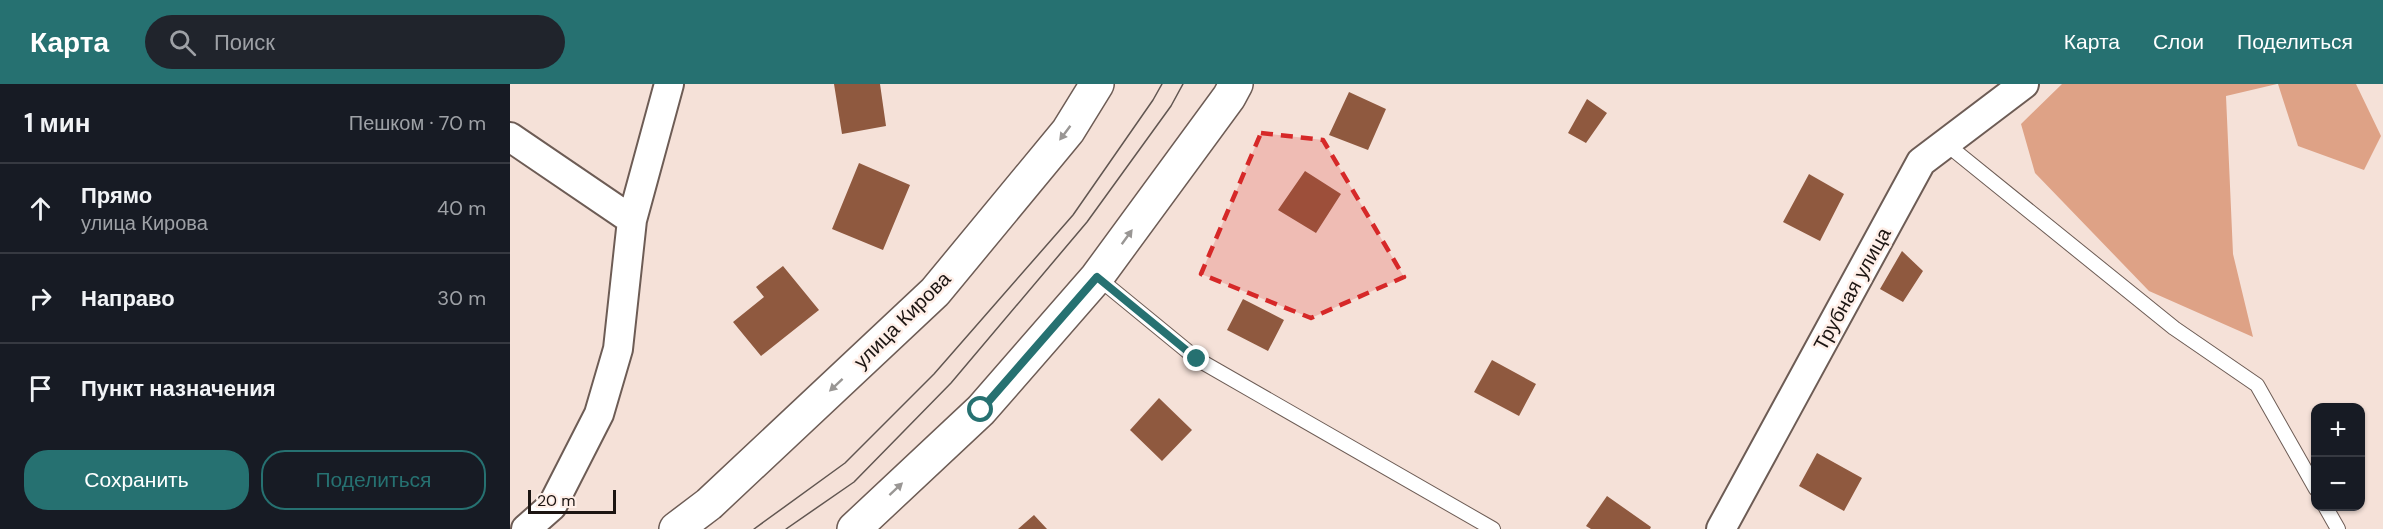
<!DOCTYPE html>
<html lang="ru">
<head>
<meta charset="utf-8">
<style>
	body { margin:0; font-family:"DM Sans",sans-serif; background:#20242c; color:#f1f3f6 }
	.controls { position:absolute; right:18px; bottom:18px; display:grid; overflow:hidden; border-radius:12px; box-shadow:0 2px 4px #0004 }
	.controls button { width:54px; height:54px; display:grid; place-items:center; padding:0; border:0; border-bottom:2px solid #363941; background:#171b24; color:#f1f3f6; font:30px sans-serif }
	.scale { position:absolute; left:18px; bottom:15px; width:88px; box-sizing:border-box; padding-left:6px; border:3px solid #1c1512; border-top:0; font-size:16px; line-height:21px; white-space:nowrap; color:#1c1512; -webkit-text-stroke:4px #ffefe8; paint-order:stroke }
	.stop { position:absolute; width:18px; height:18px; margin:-14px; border:4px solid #267171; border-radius:50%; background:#fff }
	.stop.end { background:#267171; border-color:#fff; box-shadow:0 2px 6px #0008 }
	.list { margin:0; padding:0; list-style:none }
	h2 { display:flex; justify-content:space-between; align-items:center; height:78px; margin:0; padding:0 24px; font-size:26px }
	h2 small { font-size:20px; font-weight:400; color:#9ea1a6 }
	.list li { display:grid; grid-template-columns:39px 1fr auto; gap:18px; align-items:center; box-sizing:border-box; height:90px; padding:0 24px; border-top:2px solid #363941 }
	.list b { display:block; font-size:22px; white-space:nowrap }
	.list p { margin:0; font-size:20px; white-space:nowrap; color:#9ea1a6 }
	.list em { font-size:20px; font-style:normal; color:#9ea1a6 }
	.actions { display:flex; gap:12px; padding:18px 24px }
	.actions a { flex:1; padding:14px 0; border:2px solid #267171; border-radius:24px; text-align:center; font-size:21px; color:#267171 }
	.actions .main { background:#267171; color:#fff }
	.icon { flex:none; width:33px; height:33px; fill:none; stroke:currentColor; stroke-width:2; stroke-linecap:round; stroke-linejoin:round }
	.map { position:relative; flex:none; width:1873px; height:445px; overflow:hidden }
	header { display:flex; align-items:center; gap:36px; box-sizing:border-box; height:84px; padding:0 30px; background:#267171; color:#fff }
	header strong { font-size:28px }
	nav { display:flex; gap:33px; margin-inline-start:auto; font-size:21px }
	.search { width:420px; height:54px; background:#20242c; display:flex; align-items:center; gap:15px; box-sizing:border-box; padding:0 21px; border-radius:33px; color:#9ea1a6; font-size:22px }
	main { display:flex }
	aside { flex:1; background:#171b24 }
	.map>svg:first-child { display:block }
</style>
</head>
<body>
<header>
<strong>Карта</strong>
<div class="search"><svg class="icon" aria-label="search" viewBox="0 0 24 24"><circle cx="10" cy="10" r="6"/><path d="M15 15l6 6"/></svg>Поиск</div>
<nav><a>Карта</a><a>Слои</a><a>Поделиться</a></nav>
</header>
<main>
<aside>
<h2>1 мин<small>Пешком · 70 m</small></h2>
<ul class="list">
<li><svg class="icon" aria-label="ahead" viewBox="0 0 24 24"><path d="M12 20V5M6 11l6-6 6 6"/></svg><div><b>Прямо</b><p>улица Кирова</p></div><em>40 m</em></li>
<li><svg class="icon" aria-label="right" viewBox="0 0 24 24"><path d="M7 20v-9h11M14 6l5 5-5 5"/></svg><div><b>Направо</b></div><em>30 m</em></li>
<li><svg class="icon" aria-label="arrive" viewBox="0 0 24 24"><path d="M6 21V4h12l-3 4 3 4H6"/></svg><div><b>Пункт назначения</b></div></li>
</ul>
<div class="actions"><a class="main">Сохранить</a><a>Поделиться</a></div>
</aside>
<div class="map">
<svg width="1873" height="445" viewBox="0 0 1873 445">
	<rect width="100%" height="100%" fill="#f5e1d8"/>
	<path fill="#dea286" d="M 1552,0 L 1767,0 L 1716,12 L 1723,170 L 1743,253 L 1639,207 L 1525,89 L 1511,40 Z
		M 1768,0 L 1846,0 L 1871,52 L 1854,86 L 1788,62 Z"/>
	<path fill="#8f593f" d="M 324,0 L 370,0 L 376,42 L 332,50 Z
		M 839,8 L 876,25 L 858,66 L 819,51 Z
		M 1077,15 L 1097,29 L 1076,59 L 1058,49 Z
		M 349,79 L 400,101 L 373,166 L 322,145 Z
		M 795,87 L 831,110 L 806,149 L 768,126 Z
		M 1299,90 L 1334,110 L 1310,157 L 1273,138 Z
		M 1392,167 L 1413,187 L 1393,218 L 1370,205 Z
		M 273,182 L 309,226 L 251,272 L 223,238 L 254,213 L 246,203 Z
		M 733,215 L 774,236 L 758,267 L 717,246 Z
		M 982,276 L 1026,300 L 1009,332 L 964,308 Z
		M 649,314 L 682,346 L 652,377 L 620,346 Z
		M 1307,369 L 1352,394 L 1334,427 L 1289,402 Z
		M 1097,412 L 1141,443 L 1140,445 L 1081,445 L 1076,442 Z
		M 524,431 L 537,445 L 508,445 Z"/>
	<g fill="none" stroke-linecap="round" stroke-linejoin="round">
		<defs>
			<path id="service" d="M 1435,59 L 1664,244 L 1747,301 L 1806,405
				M 587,193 L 687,275 L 983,445
				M 1815,422 L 1828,445"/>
			<path id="minor" d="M 0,53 L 122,136
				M 16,445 L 42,422 L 89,330 L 108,265 L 122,136 L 159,0
				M 1211,445 L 1411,78 L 1514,0"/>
			<path id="primary" d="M 166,445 L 199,420 L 425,208 L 558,47 L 587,0
				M 344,445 L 471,326 L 587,193 L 719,13 L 726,0"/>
		</defs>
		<use href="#service" stroke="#6d5c55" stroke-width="16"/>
		<use href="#minor" stroke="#6d5c55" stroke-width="32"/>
		<use href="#primary" stroke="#6d5c55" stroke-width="36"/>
		<use href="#service" stroke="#fff" stroke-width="14"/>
		<use href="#minor" stroke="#fff" stroke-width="28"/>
		<use href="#primary" stroke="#fff" stroke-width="33"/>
		<path stroke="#615651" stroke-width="1.5" d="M 244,445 L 335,379 L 424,290 L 563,131 L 643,16 L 652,0
			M 276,445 L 344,398 L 441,299 L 577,138 L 661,22 L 673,0"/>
	</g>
	<defs><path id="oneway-solid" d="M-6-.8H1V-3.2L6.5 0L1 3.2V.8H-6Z" transform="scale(1.5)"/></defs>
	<g fill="#999694">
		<use href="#oneway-solid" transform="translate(555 49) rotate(127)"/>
		<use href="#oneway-solid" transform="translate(617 153) rotate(-54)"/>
		<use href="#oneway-solid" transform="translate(326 301) rotate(137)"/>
		<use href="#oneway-solid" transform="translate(386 405) rotate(-43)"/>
	</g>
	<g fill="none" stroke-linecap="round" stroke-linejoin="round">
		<path stroke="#267171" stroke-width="8" d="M 471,326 L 587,193 L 687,275"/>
	</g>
	<path fill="#d62828" fill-opacity="0.2" stroke="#d62828" stroke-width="4.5" stroke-dasharray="12 8" stroke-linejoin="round" d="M 751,49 L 813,56 L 894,193 L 801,234 L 691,190 Z"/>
	<g text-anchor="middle" stroke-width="5" stroke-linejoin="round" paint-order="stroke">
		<g font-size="20" fill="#1c1512" stroke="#ffefe8">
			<text transform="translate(1342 205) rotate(-61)" y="7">Трубная улица</text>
			<text transform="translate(392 236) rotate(-45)" y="7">улица Кирова</text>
		</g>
	</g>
</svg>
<div class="controls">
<button>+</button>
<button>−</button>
</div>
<div class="scale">20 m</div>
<div class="stop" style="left:471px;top:326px"></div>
<div class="stop end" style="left:687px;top:275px"></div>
</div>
</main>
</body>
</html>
